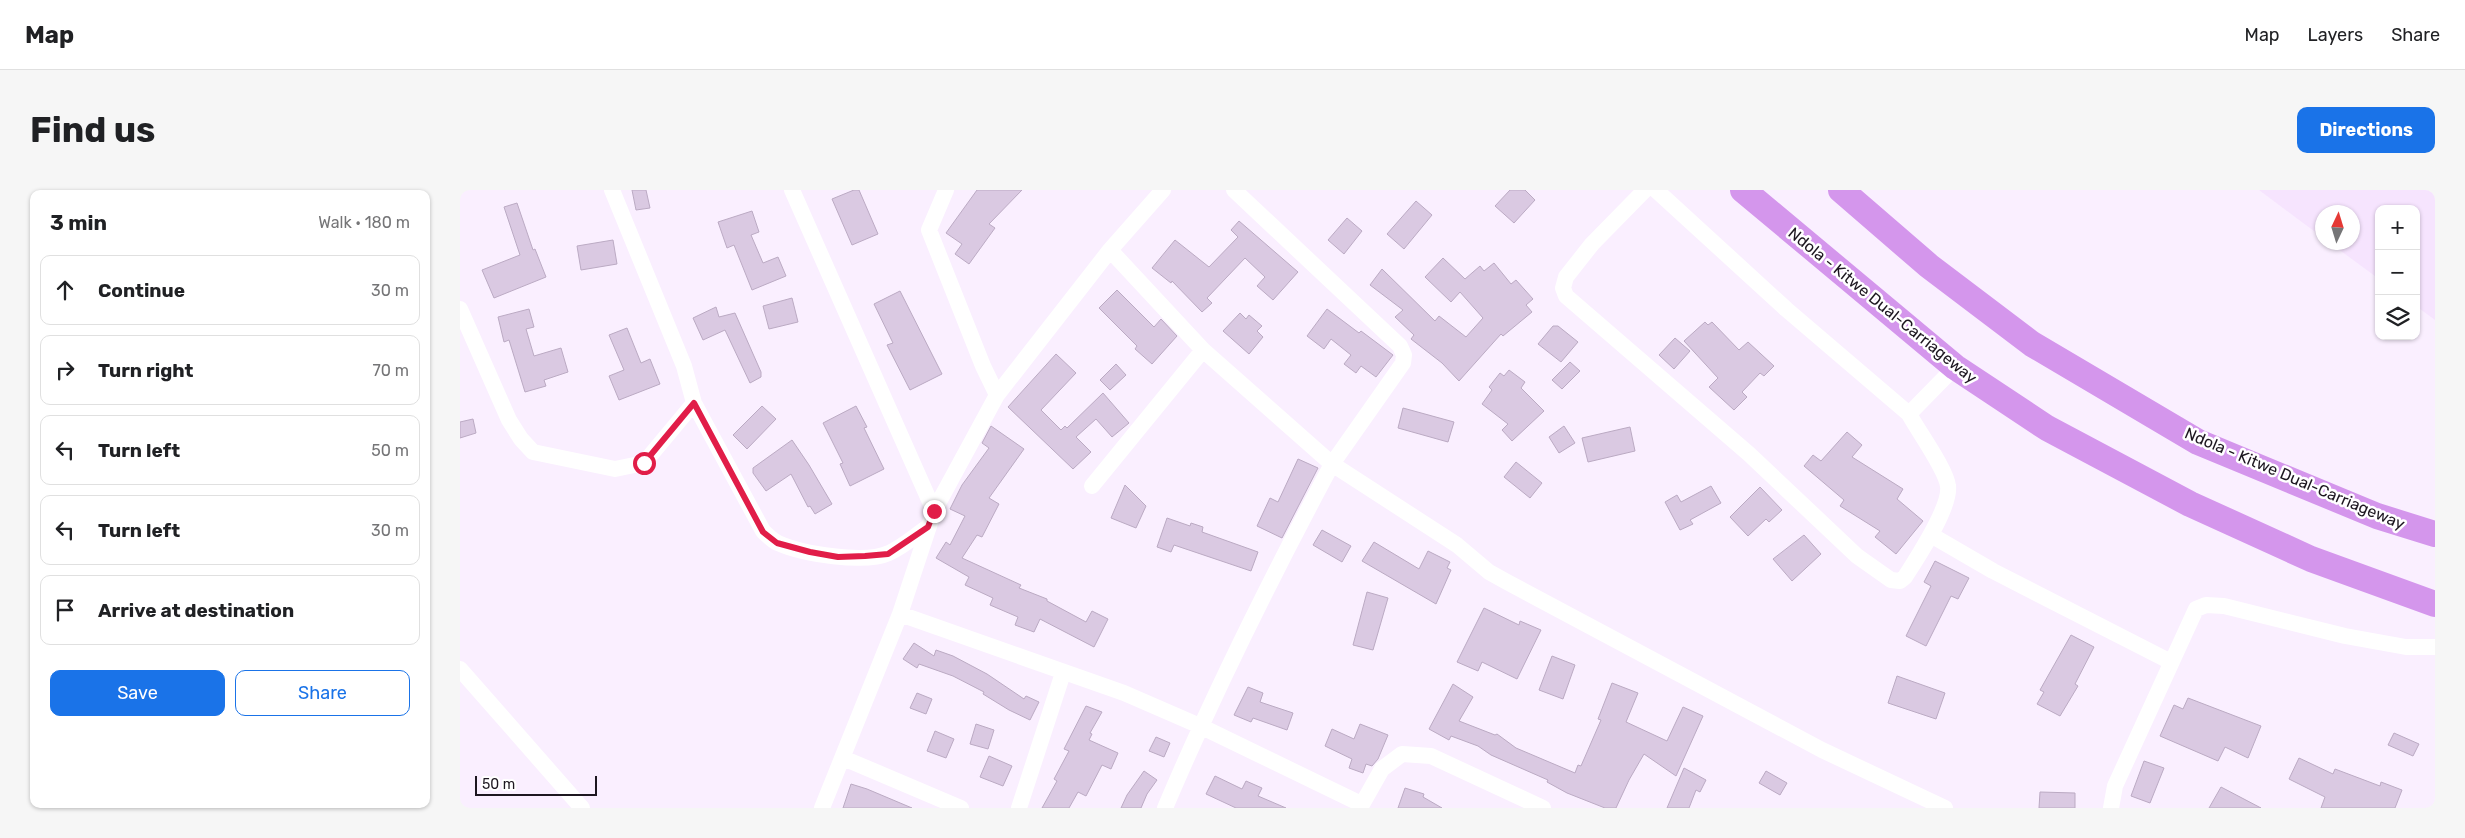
<!DOCTYPE html>
<html lang="en">
<head>
<meta charset="utf-8">
<style>
	body { margin:0; font-family:Rubik,sans-serif; background:#f6f6f6; color:#202124 }
	.controls { position:absolute; right:15px; top:15px; display:grid; overflow:hidden; border-radius:10px; box-shadow:0 1px 4px #0004 }
	.controls button { width:45px; height:45px; display:grid; place-items:center; padding:0; border:0; border-bottom:1px solid #e0e0e0; background:#fff; color:#202124; font:25px sans-serif }
	.compass { position:absolute; left:1855px; top:15px; width:45px; height:45px; border-radius:50%; background:#fff; box-shadow:0 1px 4px #0004; rotate:4deg }
	.scale { position:absolute; left:15px; bottom:12px; width:122px; box-sizing:border-box; padding-left:5px; border:2px solid #1d1720; border-top:0; font-size:14px; line-height:18px; white-space:nowrap; color:#1d1720; -webkit-text-stroke:4px #fff; paint-order:stroke }
	.stop { position:absolute; width:15px; height:15px; margin:-11px; border:4px solid #e11d48; border-radius:50%; background:#fff }
	.stop.end { background:#e11d48; border-color:#fff; box-shadow:0 1px 5px #0008 }
	.list { margin:0; padding:0; list-style:none }
	h2 { display:flex; justify-content:space-between; align-items:center; height:65px; margin:0; padding:0 20px; font-size:21px }
	h2 small { font-size:16px; font-weight:400; color:#757577 }
	.list li { display:grid; grid-template-columns:32px 1fr auto; gap:15px; align-items:center; box-sizing:border-box; height:70px; margin:0 10px 10px; padding:0 10px; border:1px solid #e0e0e0; border-radius:10px }
	.list b { display:block; font-size:19px; white-space:nowrap }
	.list em { font-size:16px; font-style:normal; color:#757577 }
	.actions { display:flex; gap:10px; padding:15px 20px }
	.actions a { flex:1; padding:11px 0; border:1px solid #1a73e8; border-radius:10px; text-align:center; font-size:18px; color:#1a73e8 }
	.actions .main { background:#1a73e8; color:#fff }
	.icon { flex:none; width:28px; height:28px; fill:none; stroke:currentColor; stroke-width:2; stroke-linecap:round; stroke-linejoin:round }
	.map { position:relative; flex:none; width:1975px; height:618px; overflow:hidden; border-radius:10px }
	header { display:flex; align-items:center; gap:30px; box-sizing:border-box; height:70px; padding:0 25px; background:#fff; border-bottom:1px solid #e0e0e0 }
	header strong { font-size:24px }
	nav { display:flex; gap:28px; margin-inline-start:auto; font-size:18px }
	.intro { display:flex; align-items:center; justify-content:space-between; box-sizing:border-box; height:120px; padding:0 30px }
	h1 { margin:0; font-size:35px }
	.button { padding:12px 22px; border-radius:10px; background:#1a73e8; color:#fff; font-size:18px; font-weight:700 }
	main { display:flex; gap:30px; padding:0 30px }
	aside { flex:1; background:#fff; border-radius:10px; box-shadow:0 1px 4px #0004 }
	.map>svg:first-child { display:block }
</style>
</head>
<body>
<header>
<strong>Map</strong>
<nav><a>Map</a><a>Layers</a><a>Share</a></nav>
</header>
<div class="intro"><h1>Find us</h1><a class="button">Directions</a></div>
<main>
<aside>
<h2>3 min<small>Walk · 180 m</small></h2>
<ul class="list">
<li><svg class="icon" aria-label="ahead" viewBox="0 0 24 24"><path d="M12 20V5M6 11l6-6 6 6"/></svg><div><b>Continue</b></div><em>30 m</em></li>
<li><svg class="icon" aria-label="right" viewBox="0 0 24 24"><path d="M7 20v-9h11M14 6l5 5-5 5"/></svg><div><b>Turn right</b></div><em>70 m</em></li>
<li><svg class="icon" aria-label="left" viewBox="0 0 24 24"><path d="M17 20v-9H6M10 6l-5 5 5 5"/></svg><div><b>Turn left</b></div><em>50 m</em></li>
<li><svg class="icon" aria-label="left" viewBox="0 0 24 24"><path d="M17 20v-9H6M10 6l-5 5 5 5"/></svg><div><b>Turn left</b></div><em>30 m</em></li>
<li><svg class="icon" aria-label="arrive" viewBox="0 0 24 24"><path d="M6 21V4h12l-3 4 3 4H6"/></svg><div><b>Arrive at destination</b></div></li>
</ul>
<div class="actions"><a class="main">Save</a><a>Share</a></div>
</aside>
<div class="map">
<svg width="1975" height="618" viewBox="0 0 1975 618">
	<rect width="100%" height="100%" fill="#faefff"/>
	<path fill="#f6e4fe" d="M 1799,0 L 1975,0 L 1975,130 L 1956,116 L 1956,19 L 1919,19 L 1919,89 L 1870,53 L 1892,52 L 1892,22 L 1862,22 L 1862,47 Z"/>
	<path fill="#dac9e2" stroke="#bbaac3" d="M 172,0 L 186,0 L 190,18 L 176,20 Z
		M 394,0 L 399,0 L 418,44 L 392,55 L 372,9 Z
		M 517,0 L 562,0 L 529,34 L 535,38 L 509,74 L 495,64 L 502,54 L 486,43 Z
		M 1050,0 L 1065,0 L 1075,10 L 1054,33 L 1035,16 Z
		M 956,11 L 972,25 L 944,59 L 927,44 Z
		M 57,13 L 73,60 L 75,59 L 86,87 L 34,108 L 22,80 L 60,65 L 44,17 Z
		M 292,21 L 299,42 L 291,45 L 303,73 L 318,67 L 326,86 L 292,100 L 274,55 L 267,58 L 258,32 Z
		M 887,28 L 902,41 L 884,64 L 868,50 Z
		M 779,31 L 838,82 L 813,110 L 797,96 L 805,87 L 785,68 L 747,108 L 752,113 L 742,122 L 712,91 L 711,93 L 692,78 L 715,50 L 749,77 L 778,47 L 771,40 Z
		M 153,50 L 157,74 L 121,80 L 117,56 Z
		M 983,68 L 1005,89 L 1020,76 L 1024,81 L 1034,73 L 1051,94 L 1056,90 L 1073,109 L 1066,115 L 1072,122 L 1043,146 L 1041,144 L 999,191 L 982,173 L 951,149 L 954,145 L 935,127 L 943,120 L 910,95 L 922,79 L 975,131 L 979,126 L 1006,147 L 1023,128 L 1000,102 L 991,112 L 965,87 Z
		M 657,100 L 694,137 L 701,129 L 717,146 L 692,174 L 675,159 L 677,156 L 639,118 Z
		M 440,101 L 482,184 L 450,200 L 427,155 L 433,153 L 414,114 Z
		M 332,108 L 338,132 L 309,139 L 303,116 Z
		M 256,117 L 259,127 L 275,123 L 301,182 L 301,187 L 290,193 L 265,140 L 243,150 L 233,128 Z
		M 69,119 L 74,137 L 66,139 L 74,166 L 101,158 L 108,182 L 84,190 L 86,196 L 65,202 L 49,150 L 44,152 L 38,127 Z
		M 867,119 L 899,143 L 901,141 L 933,165 L 916,187 L 901,176 L 896,183 L 884,174 L 891,165 L 871,149 L 864,159 L 847,146 Z
		M 780,123 L 786,129 L 789,125 L 802,136 L 797,141 L 803,147 L 789,164 L 763,141 Z
		M 1245,132 L 1248,135 L 1252,132 L 1279,160 L 1288,152 L 1314,176 L 1304,186 L 1300,183 L 1282,202 L 1287,207 L 1274,220 L 1249,197 L 1258,188 L 1224,151 Z
		M 1093,136 L 1098,136 L 1118,152 L 1101,172 L 1078,154 Z
		M 167,138 L 181,173 L 190,169 L 200,194 L 159,210 L 149,186 L 164,180 L 149,145 Z
		M 1215,148 L 1230,161 L 1214,179 L 1199,165 Z
		M 596,164 L 616,183 L 581,220 L 601,240 L 605,236 L 607,238 L 643,203 L 669,233 L 652,247 L 636,229 L 616,247 L 631,262 L 613,279 L 548,217 Z
		M 1110,172 L 1120,181 L 1102,199 L 1092,190 Z
		M 656,174 L 666,185 L 650,200 L 640,190 Z
		M 1049,180 L 1065,192 L 1061,198 L 1084,221 L 1052,251 L 1042,240 L 1048,234 L 1022,214 L 1032,200 L 1029,197 L 1040,183 L 1044,186 Z
		M 302,216 L 316,229 L 287,259 L 273,245 Z
		M 396,216 L 407,237 L 404,238 L 424,279 L 390,296 L 380,274 L 383,273 L 363,233 Z
		M 943,218 L 994,232 L 988,252 L 938,238 Z
		M 13,229 L 16,243 L 0,248 L 0,232 Z
		M 531,236 L 564,259 L 529,308 L 539,314 L 522,347 L 517,345 L 502,368 L 561,395 L 559,398 L 587,409 L 587,411 L 626,432 L 632,421 L 648,429 L 634,457 L 580,429 L 574,442 L 555,435 L 558,427 L 530,415 L 533,408 L 505,395 L 509,387 L 476,368 L 486,352 L 490,355 L 505,326 L 490,319 L 502,295 L 529,258 L 522,253 Z
		M 1104,236 L 1115,253 L 1099,263 L 1089,247 Z
		M 1170,237 L 1175,261 L 1128,272 L 1122,248 Z
		M 1387,242 L 1402,255 L 1392,267 L 1443,299 L 1437,309 L 1463,331 L 1436,364 L 1415,347 L 1420,341 L 1380,316 L 1384,310 L 1344,276 L 1353,265 L 1361,271 Z
		M 332,250 L 349,275 L 372,314 L 355,324 L 350,316 L 348,317 L 331,284 L 306,301 L 293,283 L 293,278 Z
		M 838,269 L 858,278 L 822,348 L 797,336 L 810,308 L 818,312 Z
		M 1056,272 L 1082,293 L 1070,308 L 1044,287 Z
		M 665,295 L 686,316 L 676,338 L 651,328 Z
		M 1251,296 L 1261,313 L 1230,330 L 1233,334 L 1220,340 L 1205,312 L 1217,305 L 1221,312 Z
		M 1300,297 L 1322,320 L 1309,332 L 1306,329 L 1288,346 L 1270,327 Z
		M 707,328 L 730,336 L 731,333 L 743,337 L 742,342 L 798,362 L 791,381 L 714,355 L 711,362 L 697,357 Z
		M 862,340 L 891,356 L 882,372 L 853,355 Z
		M 1344,345 L 1361,364 L 1332,391 L 1313,369 Z
		M 914,352 L 959,379 L 968,361 L 990,372 L 987,378 L 991,380 L 976,414 L 902,371 Z
		M 1475,371 L 1509,388 L 1498,409 L 1491,406 L 1466,456 L 1446,446 L 1471,396 L 1464,392 Z
		M 907,402 L 928,408 L 913,460 L 893,455 Z
		M 1024,418 L 1059,435 L 1060,431 L 1081,440 L 1057,489 L 1022,472 L 1018,481 L 997,472 Z
		M 1611,445 L 1634,457 L 1615,494 L 1618,496 L 1600,526 L 1577,514 L 1584,502 L 1580,500 Z
		M 454,453 L 474,466 L 476,460 L 493,466 L 527,484 L 564,509 L 566,506 L 579,512 L 570,530 L 549,520 L 523,504 L 524,502 L 493,486 L 459,474 L 457,478 L 443,469 Z
		M 1092,466 L 1115,475 L 1103,509 L 1079,500 Z
		M 1437,486 L 1485,503 L 1476,529 L 1428,513 Z
		M 1152,493 L 1178,503 L 1166,532 L 1207,551 L 1223,517 L 1243,526 L 1216,586 L 1184,564 L 1169,590 L 1156,618 L 1145,618 L 1107,603 L 1087,592 L 1088,590 L 1031,565 L 1018,556 L 991,546 L 989,550 L 969,539 L 993,494 L 1013,507 L 999,531 L 1035,545 L 1037,544 L 1056,558 L 1115,583 L 1118,575 L 1121,576 L 1141,530 L 1138,529 Z
		M 788,497 L 803,503 L 800,512 L 833,523 L 827,540 L 793,528 L 791,532 L 774,525 Z
		M 457,503 L 472,509 L 466,524 L 450,518 Z
		M 1728,508 L 1801,536 L 1788,568 L 1765,557 L 1758,571 L 1700,546 L 1714,515 L 1723,519 Z
		M 626,516 L 642,522 L 630,543 L 632,544 L 629,550 L 658,563 L 651,579 L 642,575 L 626,606 L 618,602 L 609,618 L 582,618 L 597,591 L 594,589 L 609,561 L 604,559 Z
		M 516,534 L 534,540 L 528,559 L 510,554 Z
		M 900,534 L 928,545 L 918,569 L 912,576 L 906,574 L 903,583 L 889,578 L 892,569 L 865,556 L 872,539 L 894,549 Z
		M 475,541 L 494,549 L 486,568 L 467,561 Z
		M 1934,543 L 1959,554 L 1953,566 L 1928,555 Z
		M 696,547 L 710,553 L 704,567 L 689,561 Z
		M 529,566 L 552,576 L 543,596 L 520,587 Z
		M 1839,568 L 1873,584 L 1875,579 L 1920,596 L 1921,592 L 1942,600 L 1935,618 L 1861,618 L 1865,607 L 1829,589 Z
		M 1684,571 L 1704,578 L 1690,613 L 1671,606 Z
		M 1224,578 L 1246,590 L 1240,602 L 1236,600 L 1229,618 L 1207,618 Z
		M 684,581 L 697,590 L 687,604 L 681,618 L 661,618 L 667,605 Z
		M 1306,581 L 1327,593 L 1320,605 L 1299,593 Z
		M 755,586 L 782,599 L 786,591 L 802,598 L 798,606 L 826,618 L 776,618 L 746,604 Z
		M 391,594 L 407,599 L 452,618 L 383,618 Z
		M 1761,597 L 1801,618 L 1749,618 Z
		M 945,598 L 964,604 L 963,607 L 982,618 L 938,618 Z
		M 1580,602 L 1615,603 L 1615,618 L 1579,618 Z"/>
	<g fill="none" stroke-linecap="round" stroke-linejoin="round">
		<path stroke="#fff" stroke-width="16" d="M 152,0 L 224,176 L 234,213 L 303,341 C 307,345 313,351 318,353 C 342,364 405,374 429,363 C 443,357 456,345 468,337
			M 332,0 L 474,321
			M 486,0 L 469,40 L 523,176 L 537,205
			M 774,0 L 940,156 L 944,165 L 943,173 L 872,274 L 997,355 L 1029,382 L 1047,392 L 1362,560 L 1485,618
			M 1185,0 L 1132,54 L 1106,87 L 1103,98 L 1106,106 L 1289,264 L 1397,366 L 1431,390 L 1440,391 L 1445,387 C 1457,368 1491,317 1488,296 C 1486,279 1458,241 1449,224
			M 1196,0 L 1326,119 L 1449,224 L 1495,177
			M 650,60 L 743,160 L 872,274 C 812,386 755,500 705,618
			M 0,119 L 49,230 L 61,249 L 73,262 L 155,279 L 184,273 L 234,213
			M 632,296 L 743,160
			M 1471,345 L 1533,381 L 1711,472
			M 440,424 L 664,503 L 740,536 L 901,614
			M 0,479 L 122,618
			M 383,568 L 501,618
			M 362,618 L 440,424 L 474,321 L 537,205 L 650,60 L 703,0
			M 559,618 L 603,483
			M 900,618 L 922,579 L 942,564 L 971,566 L 1083,618
			M 1651,618 L 1655,596 L 1736,419 L 1746,415 L 1764,416 L 1885,446 L 1946,457 L 1975,457"/>
		<path stroke="#d496ec" stroke-width="26" d="M 1283,0 L 1495,177 L 1587,238 L 1730,314 L 1851,369 L 1975,414
			M 1381,0 L 1469,76 L 1572,154 L 1738,252 L 1917,326 L 1975,344"/>
	</g>
	<g fill="none" stroke-linecap="round" stroke-linejoin="round">
		<path stroke="#e11d48" stroke-width="6" d="M 184,273 L 234,213 L 303,342 L 317,353 L 350,362 L 378,367 L 405,366 L 428,364 L 468,337 L 474,321"/>
	</g>
	<g text-anchor="middle" stroke-width="5" stroke-linejoin="round" paint-order="stroke">
		<g font-size="16" fill="#1d1720" stroke="#fff">
			<text transform="translate(1423 115) rotate(39)" y="6">Ndola - Kitwe Dual-Carriageway</text>
			<text transform="translate(1835 288) rotate(23)" y="6">Ndola - Kitwe Dual-Carriageway</text>
		</g>
	</g>
</svg>
<div class="controls">
<button>+</button>
<button>−</button>
<button><svg class="icon" aria-label="layers" viewBox="0 0 24 24"><path d="M12 4l9 5-9 5-9-5zM3 14l9 5 9-5"/></svg></button>
</div>
<svg class="compass" viewBox="-18 -18 36 36"><path d="M0-13l5 13h-10z" fill="#e53935"/><path d="M0 13l5-13h-10z" fill="#757577"/></svg>
<div class="scale">50 m</div>
<div class="stop" style="left:184px;top:273px"></div>
<div class="stop end" style="left:474px;top:321px"></div>
</div>
</main>
</body>
</html>
